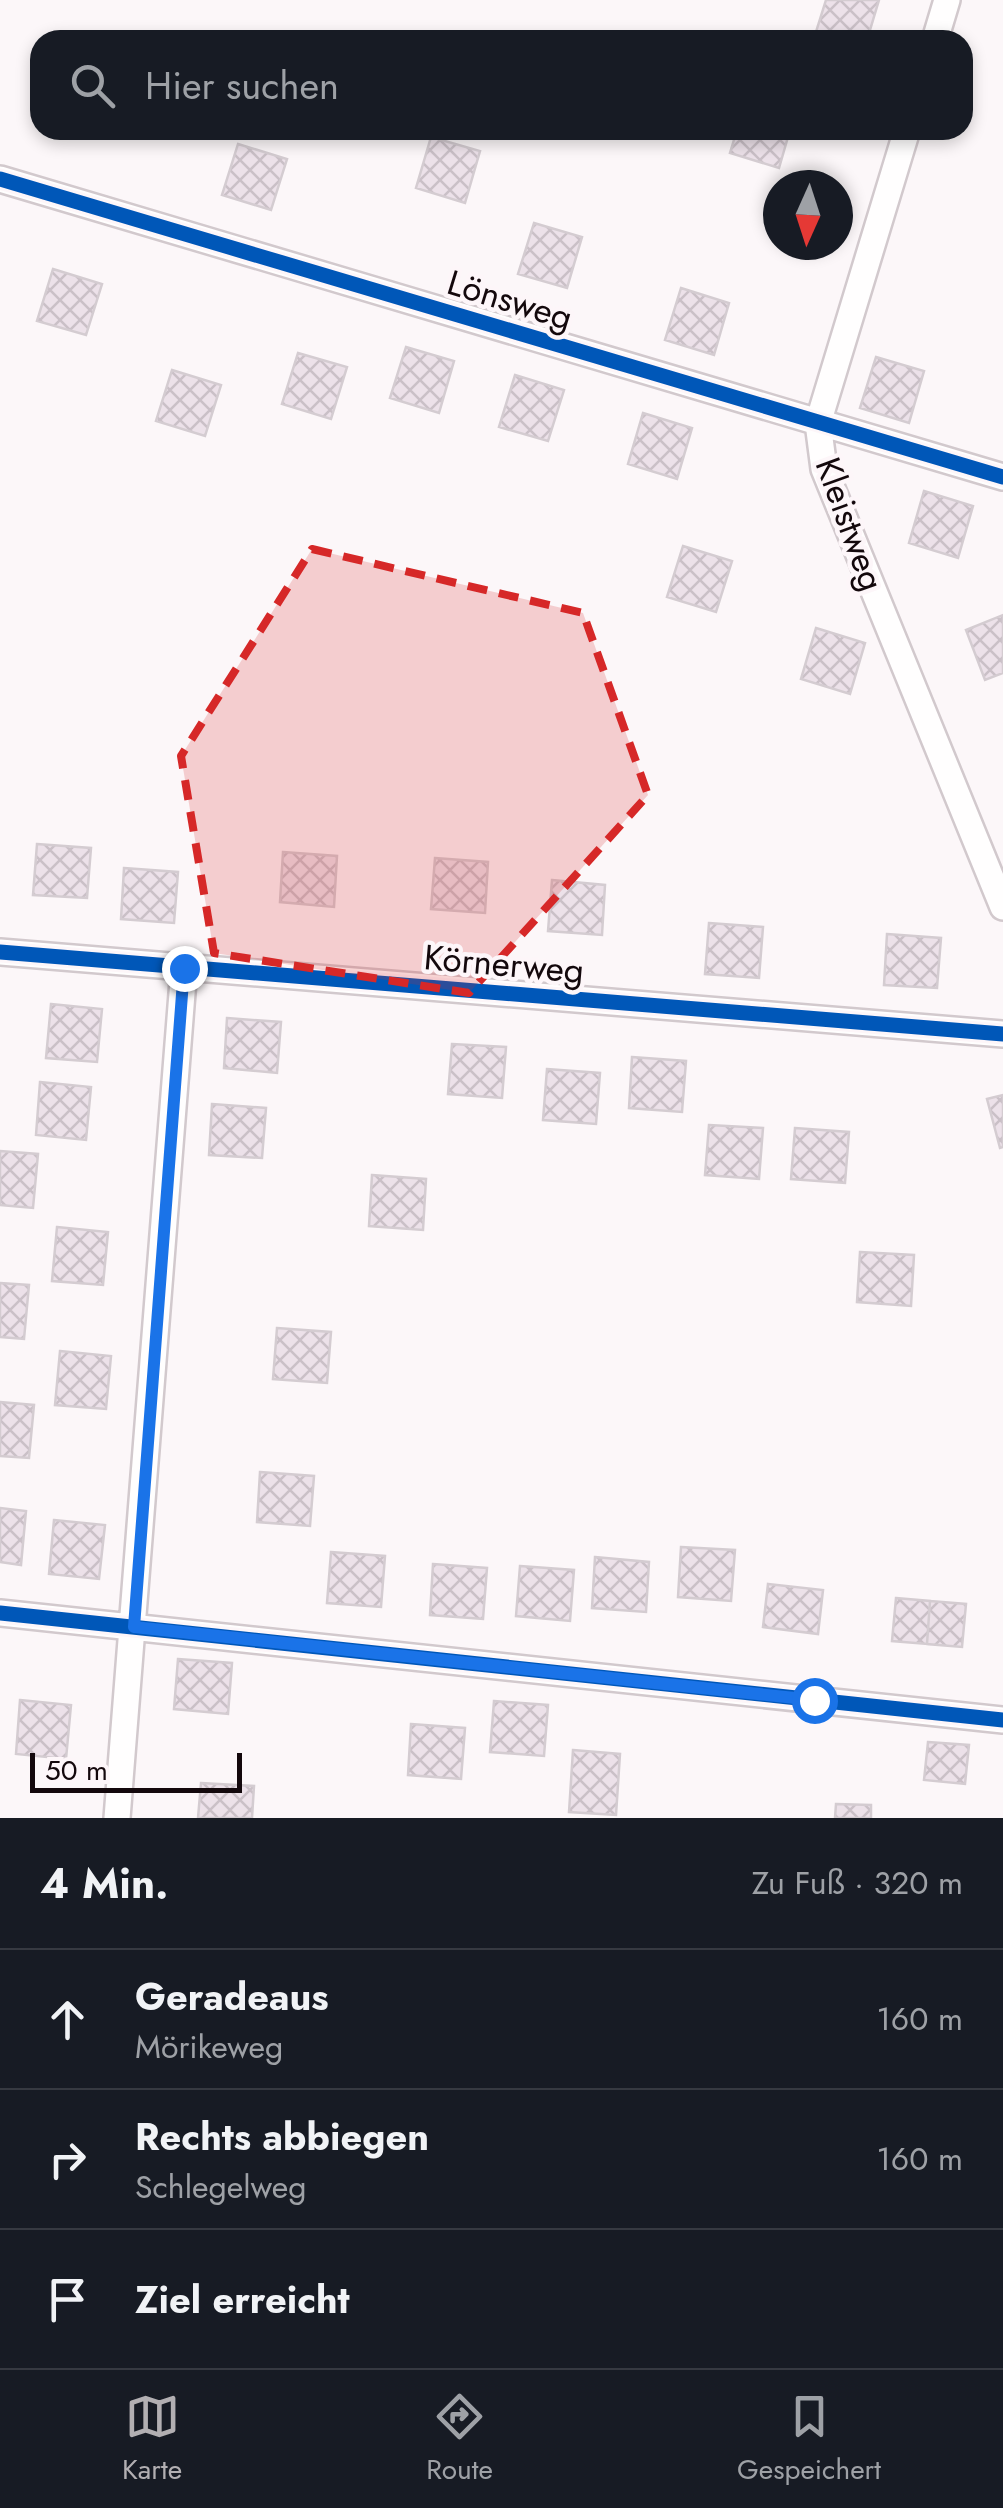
<!DOCTYPE html>
<html lang="de">
<head>
<meta charset="utf-8">
<style>
	body { margin:0; font-family:Jost,sans-serif; background:#242831; color:#f1f3f6 }
	.compass { position:absolute; left:763px; top:170px; width:90px; height:90px; border-radius:50%; background:#171b24; box-shadow:0 5px 15px #0003; rotate:183deg }
	.scale { position:absolute; left:30px; bottom:25px; width:212px; box-sizing:border-box; padding-left:10px; border:5px solid #13080c; border-top:0; font-size:28px; line-height:35px; white-space:nowrap; color:#13080c; -webkit-text-stroke:8px #fdf6f9; paint-order:stroke }
	.stop { position:absolute; width:30px; height:30px; margin:-22px; border:8px solid #1a73e8; border-radius:50%; background:#fff }
	.stop.end { background:#1a73e8; border-color:#fff; box-shadow:0 2px 10px #0008 }
	.list { margin:0; padding:0; list-style:none }
	h2 { display:flex; justify-content:space-between; align-items:center; height:130px; margin:0; padding:0 40px; font-size:42px }
	h2 small { font-size:32px; font-weight:400; color:#9ea1a6 }
	.list li { display:grid; grid-template-columns:65px 1fr auto; gap:30px; align-items:center; box-sizing:border-box; height:140px; padding:0 40px; border-top:2px solid #363941 }
	.list b { display:block; font-size:38px; white-space:nowrap }
	.list p { margin:0; font-size:32px; white-space:nowrap; color:#9ea1a6 }
	.list em { font-size:32px; font-style:normal; color:#9ea1a6 }
	.icon { flex:none; width:55px; height:55px; fill:none; stroke:currentColor; stroke-width:2; stroke-linecap:round; stroke-linejoin:round }
	.map { position:relative; flex:none; width:1003px; height:1818px; overflow:hidden }
	.search { position:absolute; background:#171b24; box-shadow:0 5px 15px #0003; left:30px; right:30px; top:30px; height:110px; display:flex; align-items:center; gap:25px; box-sizing:border-box; padding:0 35px; border-radius:30px; color:#9ea1a6; font-size:38px }
	.sheet { height:550px; background:#171b24 }
	nav { display:flex; justify-content:space-around; align-items:center; box-sizing:border-box; height:140px; border-top:2px solid #363941; background:#171b24; font-size:28px; color:#9ea1a6 }
	nav a { display:grid; justify-items:center; gap:5px }
	nav .on { color:#b2afb2 }
	.map>svg:first-child { display:block }
</style>
</head>
<body>
<div class="map">
<svg width="1003" height="1818" viewBox="0 0 1003 1818">
	<defs>
		<pattern id="building-cross-hatch" width="8" height="8" patternUnits="userSpaceOnUse" patternTransform="scale(2.5)"><rect width="8" height="8" fill="#ece1e9"/><path d="M0 0l8 8M0 8l8-8" fill="none" stroke="#cac0c7"/></pattern>
	</defs>
	<rect width="100%" height="100%" fill="#fcf7f9"/>
	<path fill="url(#building-cross-hatch)" stroke="#d4ccd1" stroke-width="2.5" d="M 826,0 L 879,0 L 867,40 L 841,40 L 816,32 Z
		M 737,130 L 790,130 L 779,168 L 730,153 Z
		M 431,137 L 480,151 L 465,203 L 416,188 Z
		M 238,144 L 287,159 L 271,210 L 222,195 Z
		M 534,223 L 582,237 L 567,288 L 518,274 Z
		M 53,269 L 102,284 L 86,335 L 37,321 Z
		M 681,288 L 729,303 L 714,355 L 665,340 Z
		M 406,347 L 454,361 L 439,413 L 390,398 Z
		M 298,353 L 347,367 L 331,419 L 282,404 Z
		M 876,357 L 924,371 L 909,423 L 860,408 Z
		M 172,370 L 221,385 L 205,436 L 156,421 Z
		M 515,375 L 564,390 L 548,441 L 499,427 Z
		M 643,413 L 692,428 L 677,479 L 628,464 Z
		M 924,491 L 973,506 L 958,558 L 909,543 Z
		M 683,546 L 732,561 L 716,612 L 667,597 Z
		M 1003,615 L 1003,673 L 985,680 L 966,630 Z
		M 816,628 L 865,643 L 850,694 L 801,679 Z
		M 37,844 L 91,848 L 87,898 L 33,895 Z
		M 283,852 L 337,856 L 334,907 L 280,902 Z
		M 435,858 L 488,862 L 485,913 L 431,909 Z
		M 124,868 L 178,872 L 174,923 L 121,919 Z
		M 552,880 L 605,885 L 602,935 L 548,931 Z
		M 709,923 L 763,927 L 759,978 L 705,974 Z
		M 887,934 L 941,938 L 937,988 L 884,985 Z
		M 51,1004 L 102,1009 L 97,1062 L 46,1058 Z
		M 227,1018 L 281,1022 L 277,1073 L 224,1068 Z
		M 452,1044 L 506,1047 L 502,1098 L 448,1094 Z
		M 632,1057 L 686,1061 L 682,1112 L 629,1108 Z
		M 547,1069 L 600,1073 L 596,1124 L 543,1120 Z
		M 40,1082 L 91,1087 L 86,1140 L 36,1135 Z
		M 1003,1095 L 1003,1147 L 1000,1148 L 987,1099 Z
		M 212,1104 L 266,1108 L 262,1158 L 209,1155 Z
		M 709,1125 L 763,1128 L 759,1179 L 705,1175 Z
		M 795,1128 L 849,1132 L 845,1183 L 791,1179 Z
		M 0,1151 L 38,1154 L 33,1208 L 0,1205 Z
		M 372,1175 L 426,1179 L 423,1230 L 369,1226 Z
		M 57,1227 L 108,1232 L 103,1285 L 52,1281 Z
		M 860,1252 L 914,1255 L 911,1306 L 857,1302 Z
		M 0,1283 L 29,1285 L 24,1339 L 0,1337 Z
		M 277,1328 L 331,1332 L 327,1383 L 273,1379 Z
		M 60,1351 L 111,1356 L 106,1409 L 55,1405 Z
		M 0,1402 L 34,1405 L 29,1458 L 0,1456 Z
		M 260,1472 L 314,1476 L 310,1526 L 257,1522 Z
		M 0,1508 L 26,1511 L 21,1565 L 0,1562 Z
		M 54,1520 L 105,1525 L 99,1579 L 49,1574 Z
		M 681,1547 L 735,1550 L 731,1601 L 678,1597 Z
		M 331,1552 L 385,1556 L 381,1607 L 327,1603 Z
		M 595,1557 L 649,1562 L 646,1612 L 592,1608 Z
		M 433,1564 L 487,1568 L 483,1619 L 430,1615 Z
		M 520,1566 L 574,1570 L 570,1621 L 516,1616 Z
		M 768,1584 L 823,1590 L 818,1634 L 763,1627 Z
		M 896,1598 L 930,1601 L 927,1644 L 892,1641 Z
		M 930,1601 L 966,1604 L 962,1647 L 927,1644 Z
		M 178,1659 L 232,1663 L 228,1714 L 174,1709 Z
		M 20,1700 L 71,1705 L 66,1759 L 16,1754 Z
		M 494,1701 L 548,1705 L 544,1756 L 490,1752 Z
		M 411,1724 L 465,1728 L 461,1779 L 408,1775 Z
		M 928,1742 L 969,1745 L 965,1784 L 924,1780 Z
		M 573,1750 L 620,1754 L 616,1815 L 569,1812 Z
		M 201,1783 L 254,1786 L 252,1818 L 198,1818 Z
		M 836,1804 L 871,1805 L 871,1818 L 835,1818 Z"/>
	<g fill="none" stroke-linecap="round" stroke-linejoin="round">
		<defs>
			<path id="minor" d="M 935,40 L 947,0
				M 907,130 L 818,423 L 824,469 L 1003,907
				M 0,179 L 1003,477
				M 0,952 L 1003,1034
				M 0,1613 L 1003,1720
				M 117,1818 L 184,968"/>
		</defs>
		<use href="#minor" stroke="#d2c9cd" stroke-width="30"/>
		<use href="#minor" stroke="#fffefe" stroke-width="25"/>
		<defs>
			<path id="cycleway" d="M 0,179 L 1003,477
				M 0,952 L 1003,1034
				M 0,1613 L 1003,1720"/>
		</defs>
		<use href="#cycleway" stroke="#fdf6f9" stroke-width="21"/>
		<use href="#cycleway" stroke="#0057b8" stroke-width="15"/>
	</g>
	<g fill="none" stroke-linecap="round" stroke-linejoin="round">
		<path stroke="#1a73e8" stroke-width="12" d="M 184,968 L 134,1627 L 814,1700"/>
	</g>
	<path fill="#d62828" fill-opacity="0.2" stroke="#d62828" stroke-width="8" stroke-dasharray="20 12" stroke-linejoin="round" d="M 312,549 L 583,613 L 648,795 L 469,993 L 214,953 L 181,756 Z"/>
	<g text-anchor="middle" stroke-width="9" stroke-linejoin="round" paint-order="stroke">
		<g font-size="35" fill="#13080c" stroke="#fdf6f9">
			<text transform="translate(510 300) rotate(17)" y="12">Lönsweg</text>
			<text transform="translate(850 524) rotate(70)" y="12">Kleistweg</text>
			<text transform="translate(504 964) rotate(5)" y="12">Körnerweg</text>
		</g>
	</g>
</svg>
<svg class="compass" viewBox="-18 -18 36 36"><path d="M0-13l5 13h-10z" fill="#e53935"/><path d="M0 13l5-13h-10z" fill="#9ea1a6"/></svg>
<div class="scale">50 m</div>
<div class="stop" style="left:814px;top:1700px"></div>
<div class="stop end" style="left:184px;top:968px"></div>
<div class="search"><svg class="icon" aria-label="search" viewBox="0 0 24 24"><circle cx="10" cy="10" r="6"/><path d="M15 15l6 6"/></svg>Hier suchen</div>
</div>
<section class="sheet">
<h2>4 Min.<small>Zu Fuß · 320 m</small></h2>
<ul class="list">
<li><svg class="icon" aria-label="ahead" viewBox="0 0 24 24"><path d="M12 20V5M6 11l6-6 6 6"/></svg><div><b>Geradeaus</b><p>Mörikeweg</p></div><em>160 m</em></li>
<li><svg class="icon" aria-label="right" viewBox="0 0 24 24"><path d="M7 20v-9h11M14 6l5 5-5 5"/></svg><div><b>Rechts abbiegen</b><p>Schlegelweg</p></div><em>160 m</em></li>
<li><svg class="icon" aria-label="arrive" viewBox="0 0 24 24"><path d="M6 21V4h12l-3 4 3 4H6"/></svg><div><b>Ziel erreicht</b></div></li>
</ul>
</section>
<nav>
<a class="on"><svg class="icon" aria-label="map" viewBox="0 0 24 24"><path d="M3 6l6-2 6 2 6-2v14l-6 2-6-2-6 2zM9 4v14M15 6v14"/></svg>Karte</a>
<a><svg class="icon" aria-label="directions" viewBox="0 0 24 24"><path d="M12 3l9 9-9 9-9-9zM9 14v-3h6M13 9l2 2-2 2"/></svg>Route</a>
<a><svg class="icon" aria-label="saved" viewBox="0 0 24 24"><path d="M7 4h10v16l-5-4-5 4z"/></svg>Gespeichert</a>
</nav>
</body>
</html>
